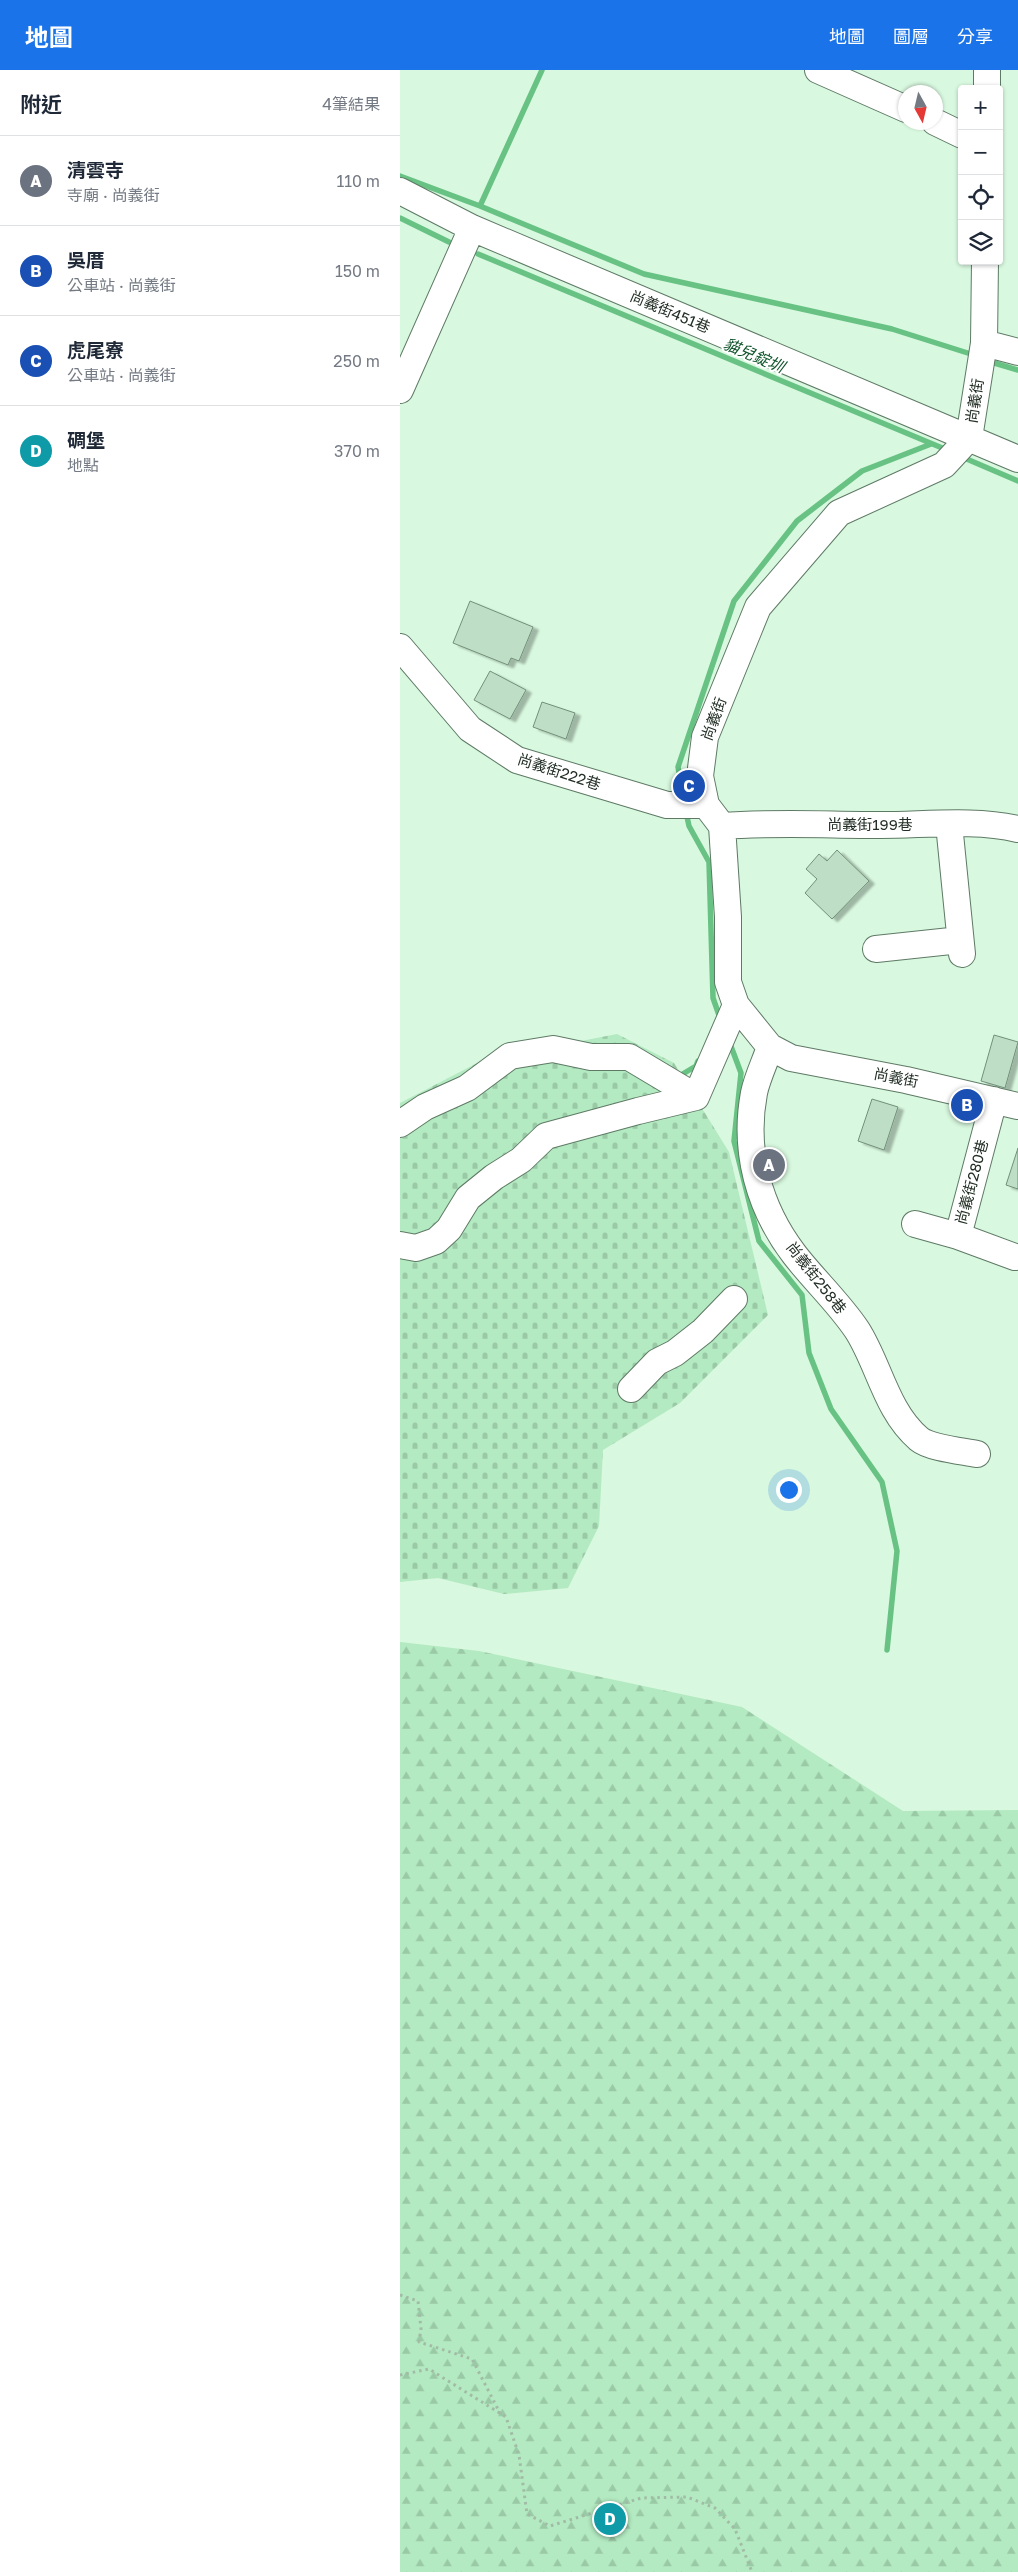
<!DOCTYPE html>
<html lang="zh-TW">
<head>
<meta charset="utf-8">
<style>
	body { margin:0; font-family:"Golos Text","Noto Sans TC",sans-serif; background:#f6f6f7; color:#1f2937 }
	.controls { position:absolute; right:15px; top:15px; display:grid; overflow:hidden; border-radius:5px; box-shadow:0 1px 4px #0004 }
	.controls button { width:45px; height:45px; display:grid; place-items:center; padding:0; border:0; border-bottom:1px solid #e0e1e3; background:#fff; color:#1f2937; font:25px sans-serif }
	.compass { position:absolute; left:498px; top:15px; width:45px; height:45px; border-radius:50%; background:#fff; box-shadow:0 1px 4px #0004; rotate:172deg }
	.you { position:absolute; left:388px; top:1419px; width:18px; height:18px; margin:-12px; border:4px solid #fff; border-radius:50%; background:#1a73e8; box-shadow:0 0 0 8px #1a73e833 }
	.badge { display:grid; place-items:center; width:32px; height:32px; border-radius:50%; background:#1a73e8; color:#fff; font-size:16px; font-weight:700 }
	.pin { position:absolute; translate:-50% -50%; border:2px solid #fff; box-shadow:0 1px 5px #0006 }
	.list { margin:0; padding:0; list-style:none }
	h2 { display:flex; justify-content:space-between; align-items:center; height:65px; margin:0; padding:0 20px; font-size:21px }
	h2 small { font-size:16px; font-weight:400; color:#747a83 }
	.list li { display:grid; grid-template-columns:32px 1fr auto; gap:15px; align-items:center; box-sizing:border-box; height:90px; padding:0 20px; border-top:1px solid #e0e1e3 }
	.list b { display:block; font-size:19px; white-space:nowrap }
	.list p { margin:0; font-size:16px; white-space:nowrap; color:#747a83 }
	.list em { font-size:16px; font-style:normal; color:#747a83 }
	.icon { flex:none; width:28px; height:28px; fill:none; stroke:currentColor; stroke-width:2; stroke-linecap:round; stroke-linejoin:round }
	.map { position:relative; flex:none; width:618px; height:2502px; overflow:hidden }
	header { display:flex; align-items:center; gap:30px; box-sizing:border-box; height:70px; padding:0 25px; background:#1a73e8; color:#fff }
	header strong { font-size:24px }
	nav { display:flex; gap:28px; margin-inline-start:auto; font-size:18px }
	main { display:flex }
	aside { flex:1; background:#fff }
	.map>svg:first-child { display:block }
</style>
</head>
<body>
<header>
<strong>地圖</strong>
<nav><a>地圖</a><a>圖層</a><a>分享</a></nav>
</header>
<main>
<aside>
<h2>附近<small>4筆結果</small></h2>
<ul class="list">
<li><span class="badge" style="background:#6b7280">A</span><div><b>清雲寺</b><p>寺廟 · 尚義街</p></div><em>110 m</em></li>
<li><span class="badge" style="background:#1a4fb4">B</span><div><b>吳厝</b><p>公車站 · 尚義街</p></div><em>150 m</em></li>
<li><span class="badge" style="background:#1a4fb4">C</span><div><b>虎尾寮</b><p>公車站 · 尚義街</p></div><em>250 m</em></li>
<li><span class="badge" style="background:#0f9aa8">D</span><div><b>碉堡</b><p>地點</p></div><em>370 m</em></li>
</ul>
</aside>
<div class="map">
<svg width="618" height="2502" viewBox="0 0 618 2502">
	<defs>
		<pattern id="forest-firs" width="22" height="20" patternUnits="userSpaceOnUse" patternTransform="scale(1.25)"><rect width="22" height="20" fill="#b3eac1"/><path d="M5 1l3.5 6h-7zM16 11l3.5 6h-7z" fill="#9ac9a6"/></pattern>
		<pattern id="cemetery-stones" width="16" height="16" patternUnits="userSpaceOnUse" patternTransform="scale(1.25)"><rect width="16" height="16" fill="#b3eac1"/><path d="M2 7V4a2 2 0 0 1 4 0v3zM10 15v-3a2 2 0 0 1 4 0v3z" fill="#9ac9a6"/></pattern>
		<filter id="shadow"><feDropShadow dx="5.5" dy="3" stdDeviation="1" flood-color="#0004"/></filter>
	</defs>
	<rect width="100%" height="100%" fill="#d8f8df"/>
	<path fill="url(#forest-firs)" d="M 0,1572 L 79,1581 L 342,1637 L 503,1741 L 618,1740 L 618,2502 L 0,2502 Z"/>
	<path fill="url(#cemetery-stones)" d="M 217,964 L 274,993 L 329,1082 L 368,1245 L 280,1333 L 203,1380 L 199,1456 L 168,1518 L 104,1524 L 38,1508 L 0,1512 L 0,1033 L 83,990 Z"/>
	<g fill="none" stroke-linecap="round" stroke-linejoin="round">
		<path stroke="#67c283" stroke-width="5.5" d="M 0,106 L 80,136 L 244,204 L 492,259 L 574,285
			M 80,136 L 142,0
			M 0,148 L 49,172
			M 78,184 L 547,380
			M 591,292 L 618,300
			M 562,387 L 618,411
			M 284,728 L 278,697 L 334,531 L 397,451 L 462,401 L 531,374
			M 286,742 L 289,756 L 309,792 L 313,928 L 320,948
			M 329,971 L 341,1003 L 334,1071 L 359,1171 L 402,1225 L 409,1283 L 431,1339 L 482,1412 L 497,1481 L 487,1580
			M 276,1008 L 296,996 L 298,991"/>
	</g>
	<path fill="#bedec6" stroke="#73907a" filter="url(#shadow)" d="M 70,531 L 133,557 L 119,591 L 111,588 L 108,595 L 53,573 Z
		M 90,601 L 126,620 L 110,649 L 74,630 Z
		M 142,632 L 175,643 L 166,669 L 133,657 Z
		M 437,780 L 469,811 L 432,849 L 405,823 L 417,809 L 406,799 L 419,784 L 427,791 Z
		M 594,965 L 618,972 L 605,1018 L 581,1011 Z
		M 472,1029 L 498,1037 L 484,1080 L 458,1071 Z
		M 618,1078 L 618,1119 L 606,1115 Z"/>
	<g fill="none" stroke-linecap="round" stroke-linejoin="round">
		<defs>
			<path id="minor" d="M 418,0 L 506,39
				M 587,19 L 587,0
				M 535,52 L 562,65
				M 0,121 L 72,158 L 618,389
				M 585,191 L 584,273 L 569,368 L 544,395 L 439,443 L 358,537 L 305,667 L 300,706 L 306,735 L 322,756 L 328,847 L 328,912 L 336,935 L 370,977 L 391,988 L 506,1010 L 618,1036
				M 584,273 L 618,282
				M 0,320 L 72,158
				M 0,577 L 70,659 L 117,690 L 267,735 L 306,735
				M 549,754 L 562,884
				M 322,756 C 375,752 428,755 481,755 C 525,755 575,749 618,759
				M 476,879 L 560,870
				M 370,977 C 365,992 357,1008 354,1023 C 343,1081 359,1138 394,1184 C 414,1210 439,1233 457,1260 C 479,1294 486,1341 519,1369 C 530,1378 562,1381 577,1384
				M 296,1027 L 336,935
				M 0,1054 L 25,1037 L 67,1018 L 110,986 L 153,979 L 191,987 L 229,987 L 296,1027
				M 515,1154 L 558,1166 L 615,1187
				M 558,1166 L 594,1030
				M 0,1175 L 16,1178 L 36,1171 L 49,1159 L 68,1128 L 94,1107 L 121,1090 L 146,1066 L 238,1041 L 296,1027
				M 231,1319 L 257,1292 L 275,1283 L 303,1261 L 334,1229"/>
		</defs>
		<use href="#minor" stroke="#5e7a65" stroke-width="28"/>
		<path stroke="#a1bba6" stroke-width="3" stroke-dasharray="2.5 4" stroke-linecap="butt" d="M 0,2225 L 18,2231 L 21,2259 L 19,2272 L 72,2289 L 101,2345
			M 0,2305 L 29,2299 L 106,2347 L 119,2385 L 127,2444 L 150,2456 L 241,2428 L 287,2427 L 315,2438 L 335,2459 L 352,2502"/>
		<use href="#minor" stroke="#fff" stroke-width="26"/>
	</g>
	<g text-anchor="middle" stroke-width="4" stroke-linejoin="round" paint-order="stroke">
		<g font-size="15" fill="#232f26" stroke="#fff">
			<text transform="translate(270 242) rotate(23)" y="5">尚義街451巷</text>
			<text transform="translate(575 331) rotate(-81)" y="5">尚義街</text>
			<text transform="translate(314 649) rotate(-70)" y="5">尚義街</text>
			<text transform="translate(159 702) rotate(18)" y="5">尚義街222巷</text>
			<text x="470" y="760">尚義街199巷</text>
			<text transform="translate(496 1008) rotate(11)" y="5">尚義街</text>
			<text transform="translate(572 1112) rotate(-75)" y="5">尚義街280巷</text>
			<text transform="translate(416 1208) rotate(52)" y="5">尚義街258巷</text>
		</g>
		<g font-size="16" font-style="italic" fill="#11552c" stroke="#fff">
			<text transform="translate(354 285) rotate(23)" y="6">貓兒錠圳</text>
		</g>
	</g>
</svg>
<div class="controls">
<button>+</button>
<button>−</button>
<button><svg class="icon" aria-label="locate" viewBox="0 0 24 24"><circle cx="12" cy="12" r="6"/><path d="M12 2v4M12 18v4M2 12h4M18 12h4"/></svg></button>
<button><svg class="icon" aria-label="layers" viewBox="0 0 24 24"><path d="M12 4l9 5-9 5-9-5zM3 14l9 5 9-5"/></svg></button>
</div>
<svg class="compass" viewBox="-18 -18 36 36"><path d="M0-13l5 13h-10z" fill="#e53935"/><path d="M0 13l5-13h-10z" fill="#747a83"/></svg>
<div class="you"></div>
<div class="pin badge" style="left:369px;top:1095px;background:#6b7280">A</div>
<div class="pin badge" style="left:567px;top:1035px;background:#1a4fb4">B</div>
<div class="pin badge" style="left:289px;top:716px;background:#1a4fb4">C</div>
<div class="pin badge" style="left:210px;top:2449px;background:#0f9aa8">D</div>
</div>
</main>
</body>
</html>
